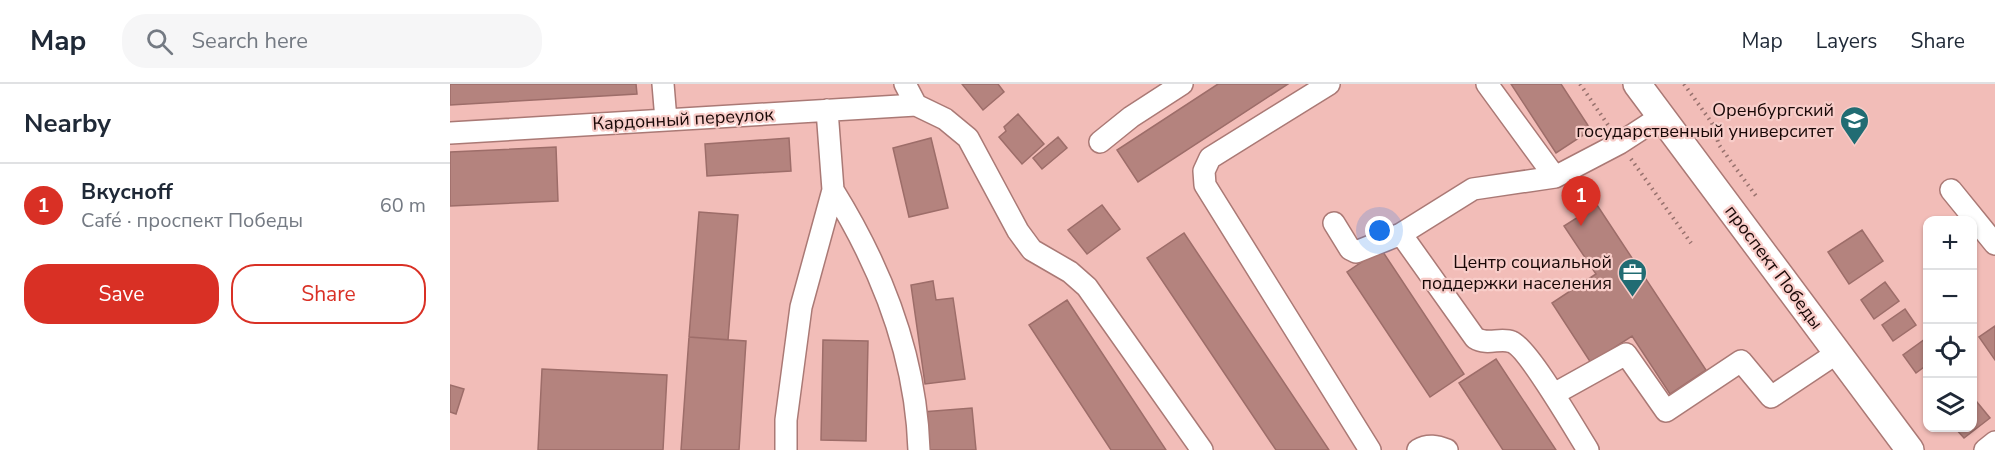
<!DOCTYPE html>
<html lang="en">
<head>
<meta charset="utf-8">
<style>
	body { margin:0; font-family:"Nunito Sans",sans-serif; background:#f6f6f7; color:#1f2937 }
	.controls { position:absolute; right:18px; bottom:18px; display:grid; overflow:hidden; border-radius:12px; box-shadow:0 2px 4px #0004 }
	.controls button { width:54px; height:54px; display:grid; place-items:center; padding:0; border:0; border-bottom:2px solid #e0e1e3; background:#fff; color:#1f2937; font:30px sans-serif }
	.you { position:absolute; left:930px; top:147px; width:21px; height:21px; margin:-15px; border:4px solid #fff; border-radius:50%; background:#1a73e8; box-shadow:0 0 0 9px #1a73e833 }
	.badge { display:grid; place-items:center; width:39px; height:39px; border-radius:50%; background:#d93025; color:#fff; font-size:20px; font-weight:700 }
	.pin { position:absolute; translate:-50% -50px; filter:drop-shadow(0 2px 3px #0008) }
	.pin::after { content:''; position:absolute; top:32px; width:21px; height:18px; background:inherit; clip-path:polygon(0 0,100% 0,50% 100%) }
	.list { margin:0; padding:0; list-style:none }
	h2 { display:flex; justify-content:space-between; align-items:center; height:78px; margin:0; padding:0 24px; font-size:26px }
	h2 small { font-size:20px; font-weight:400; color:#747a83 }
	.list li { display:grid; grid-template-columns:39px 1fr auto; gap:18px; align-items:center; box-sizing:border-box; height:84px; padding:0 24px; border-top:2px solid #e0e1e3 }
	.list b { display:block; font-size:22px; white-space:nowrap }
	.list p { margin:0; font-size:20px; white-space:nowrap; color:#747a83 }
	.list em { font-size:20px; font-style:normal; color:#747a83 }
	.actions { display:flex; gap:12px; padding:18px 24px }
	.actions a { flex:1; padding:14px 0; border:2px solid #d93025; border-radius:24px; text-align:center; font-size:21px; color:#d93025 }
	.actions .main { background:#d93025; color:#fff }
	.icon { flex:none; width:33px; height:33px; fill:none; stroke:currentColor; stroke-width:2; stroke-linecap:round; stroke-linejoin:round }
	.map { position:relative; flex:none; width:1545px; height:366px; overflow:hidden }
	header { display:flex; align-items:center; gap:36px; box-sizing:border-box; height:84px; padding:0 30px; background:#fff; border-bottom:2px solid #e0e1e3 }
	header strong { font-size:28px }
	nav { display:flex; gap:33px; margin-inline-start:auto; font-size:21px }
	.search { width:420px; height:54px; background:#f6f6f7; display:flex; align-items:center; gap:15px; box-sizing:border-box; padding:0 21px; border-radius:24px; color:#747a83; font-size:22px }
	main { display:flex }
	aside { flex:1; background:#fff }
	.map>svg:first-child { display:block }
</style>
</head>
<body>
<header>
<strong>Map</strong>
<div class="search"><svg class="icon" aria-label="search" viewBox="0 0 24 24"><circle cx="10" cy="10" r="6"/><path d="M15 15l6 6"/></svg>Search here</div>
<nav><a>Map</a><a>Layers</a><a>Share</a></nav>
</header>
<main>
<aside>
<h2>Nearby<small></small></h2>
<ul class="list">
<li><span class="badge">1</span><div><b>Вкусноff</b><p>Café · проспект Победы</p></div><em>60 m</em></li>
</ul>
<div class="actions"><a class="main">Save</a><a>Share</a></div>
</aside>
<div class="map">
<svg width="1545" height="366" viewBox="0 0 1545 366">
	<rect width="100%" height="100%" fill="#f2bdb8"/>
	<path fill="#b4837e" stroke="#9d6d69" stroke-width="1.5" d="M 0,0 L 186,0 L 187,10 L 0,21 Z
		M 512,0 L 548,0 L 554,8 L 533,26 Z
		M 768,0 L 838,0 L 688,98 L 667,66 Z
		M 1061,0 L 1111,0 L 1141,46 L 1106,69 Z
		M 568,30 L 594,60 L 572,80 L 549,53 L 556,47 L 554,43 Z
		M 608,53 L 617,64 L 592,85 L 583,74 Z
		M 339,54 L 341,87 L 257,92 L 255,60 Z
		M 481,54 L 498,124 L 459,133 L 443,64 Z
		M 106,63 L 108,117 L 0,122 L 0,68 Z
		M 652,121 L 670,145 L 637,170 L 618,146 Z
		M 1147,121 L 1256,286 L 1220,310 L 1182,252 L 1141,279 L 1102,219 L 1146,190 L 1114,142 Z
		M 249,128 L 288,131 L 278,256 L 239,253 Z
		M 1412,146 L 1433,177 L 1399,200 L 1378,168 Z
		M 734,149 L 879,366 L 826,366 L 697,174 Z
		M 931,165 L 1014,290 L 980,313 L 897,188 Z
		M 483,197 L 486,216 L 503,214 L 515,295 L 475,300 L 461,201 Z
		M 1435,198 L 1449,217 L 1424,235 L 1411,216 Z
		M 617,216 L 716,366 L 661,366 L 579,241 Z
		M 1455,225 L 1466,241 L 1443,257 L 1432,241 Z
		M 1545,242 L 1545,276 L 1529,253 Z
		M 239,253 L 296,257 L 289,366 L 231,366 Z
		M 1475,255 L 1478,259 L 1478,280 L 1466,289 L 1453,271 Z
		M 373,256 L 418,257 L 416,357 L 371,356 Z
		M 1046,275 L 1106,366 L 1053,366 L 1009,299 Z
		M 92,285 L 217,291 L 213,366 L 88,366 Z
		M 0,301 L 14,305 L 6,330 L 0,328 Z
		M 1522,312 L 1540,334 L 1514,354 L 1505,344 L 1522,344 Z
		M 522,324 L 526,366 L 475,366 L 472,328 Z"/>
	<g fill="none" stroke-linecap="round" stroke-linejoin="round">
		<defs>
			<path id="minor" d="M 213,0 L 216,36
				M 455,0 L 466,21
				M 879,0 L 760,74 L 754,87 L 755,101 L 920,366
				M 1037,0 L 1105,93
				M 0,49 L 466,21 L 495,35 L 518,54 L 568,147 L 582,166 L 620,188 L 637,203 L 752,366
				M 650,58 L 681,33 L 732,0
				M 383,106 C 432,185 466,272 469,366
				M 1501,106 L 1545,160
				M 884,139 L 900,165 L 906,168 L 951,150
				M 1104,310 L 1176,270 L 1216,327 L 1291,277 L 1321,313 L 1387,269
				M 336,366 L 336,336 L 351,223 L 383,106 L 377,26
				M 968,366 C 978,360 987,362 997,366
				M 1138,366 C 1126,347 1078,264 1062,258 C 1050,253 1038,262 1025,254 L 951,150 L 1023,105 L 1105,93 L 1170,59 L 1210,33
				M 1535,366 L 1545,358"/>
			<path id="major" d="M 1187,0 L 1460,366"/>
		</defs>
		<use href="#minor" stroke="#aa7975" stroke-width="24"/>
		<use href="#major" stroke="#aa7975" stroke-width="30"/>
		<path stroke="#97716d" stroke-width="4" stroke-dasharray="1.5 4.5" stroke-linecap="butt" d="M 1130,0 L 1160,44
			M 1234,0 L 1262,39 L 1269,61 L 1306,112
			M 1181,75 L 1241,159"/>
		<use href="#minor" stroke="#fff" stroke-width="21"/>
		<use href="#major" stroke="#fff" stroke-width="27"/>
	</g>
	<defs>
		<symbol id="university-pin" viewBox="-11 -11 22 30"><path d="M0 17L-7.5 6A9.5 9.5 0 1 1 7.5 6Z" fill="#216c73" stroke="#f8cdc9"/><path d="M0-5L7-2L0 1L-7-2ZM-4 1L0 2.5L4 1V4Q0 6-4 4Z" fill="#fff"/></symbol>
		<symbol id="office-pin" viewBox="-11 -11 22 30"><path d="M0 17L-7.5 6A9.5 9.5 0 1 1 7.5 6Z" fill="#216c73" stroke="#f8cdc9"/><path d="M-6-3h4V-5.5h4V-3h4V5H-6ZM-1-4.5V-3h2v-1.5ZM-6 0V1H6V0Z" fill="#fff"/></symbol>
	</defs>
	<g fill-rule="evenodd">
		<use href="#university-pin" x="1388" y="20" width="33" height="45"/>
		<use href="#office-pin" x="1166" y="172" width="33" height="45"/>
	</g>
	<g text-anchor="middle" stroke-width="4.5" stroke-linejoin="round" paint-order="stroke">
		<g font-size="18" fill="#190807" stroke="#f8cdc9" text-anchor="end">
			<text x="1384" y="32">Оренбургский<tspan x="1384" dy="21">государственный университет</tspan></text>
			<text x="1162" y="184">Центр социальной<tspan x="1162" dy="21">поддержки населения</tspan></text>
		</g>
		<g font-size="18" fill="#190807" stroke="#f8cdc9">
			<text transform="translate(233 35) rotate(-3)" y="6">Кардонный переулок</text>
			<text transform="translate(1324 183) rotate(53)" y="6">проспект Победы</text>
		</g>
	</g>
</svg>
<div class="controls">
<button>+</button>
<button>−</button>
<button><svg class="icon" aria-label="locate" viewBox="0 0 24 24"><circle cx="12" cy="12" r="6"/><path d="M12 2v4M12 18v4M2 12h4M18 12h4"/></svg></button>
<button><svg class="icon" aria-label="layers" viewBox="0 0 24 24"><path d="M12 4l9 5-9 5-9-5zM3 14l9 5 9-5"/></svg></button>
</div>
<div class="you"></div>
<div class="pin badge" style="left:1131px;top:142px">1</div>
</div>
</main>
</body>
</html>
